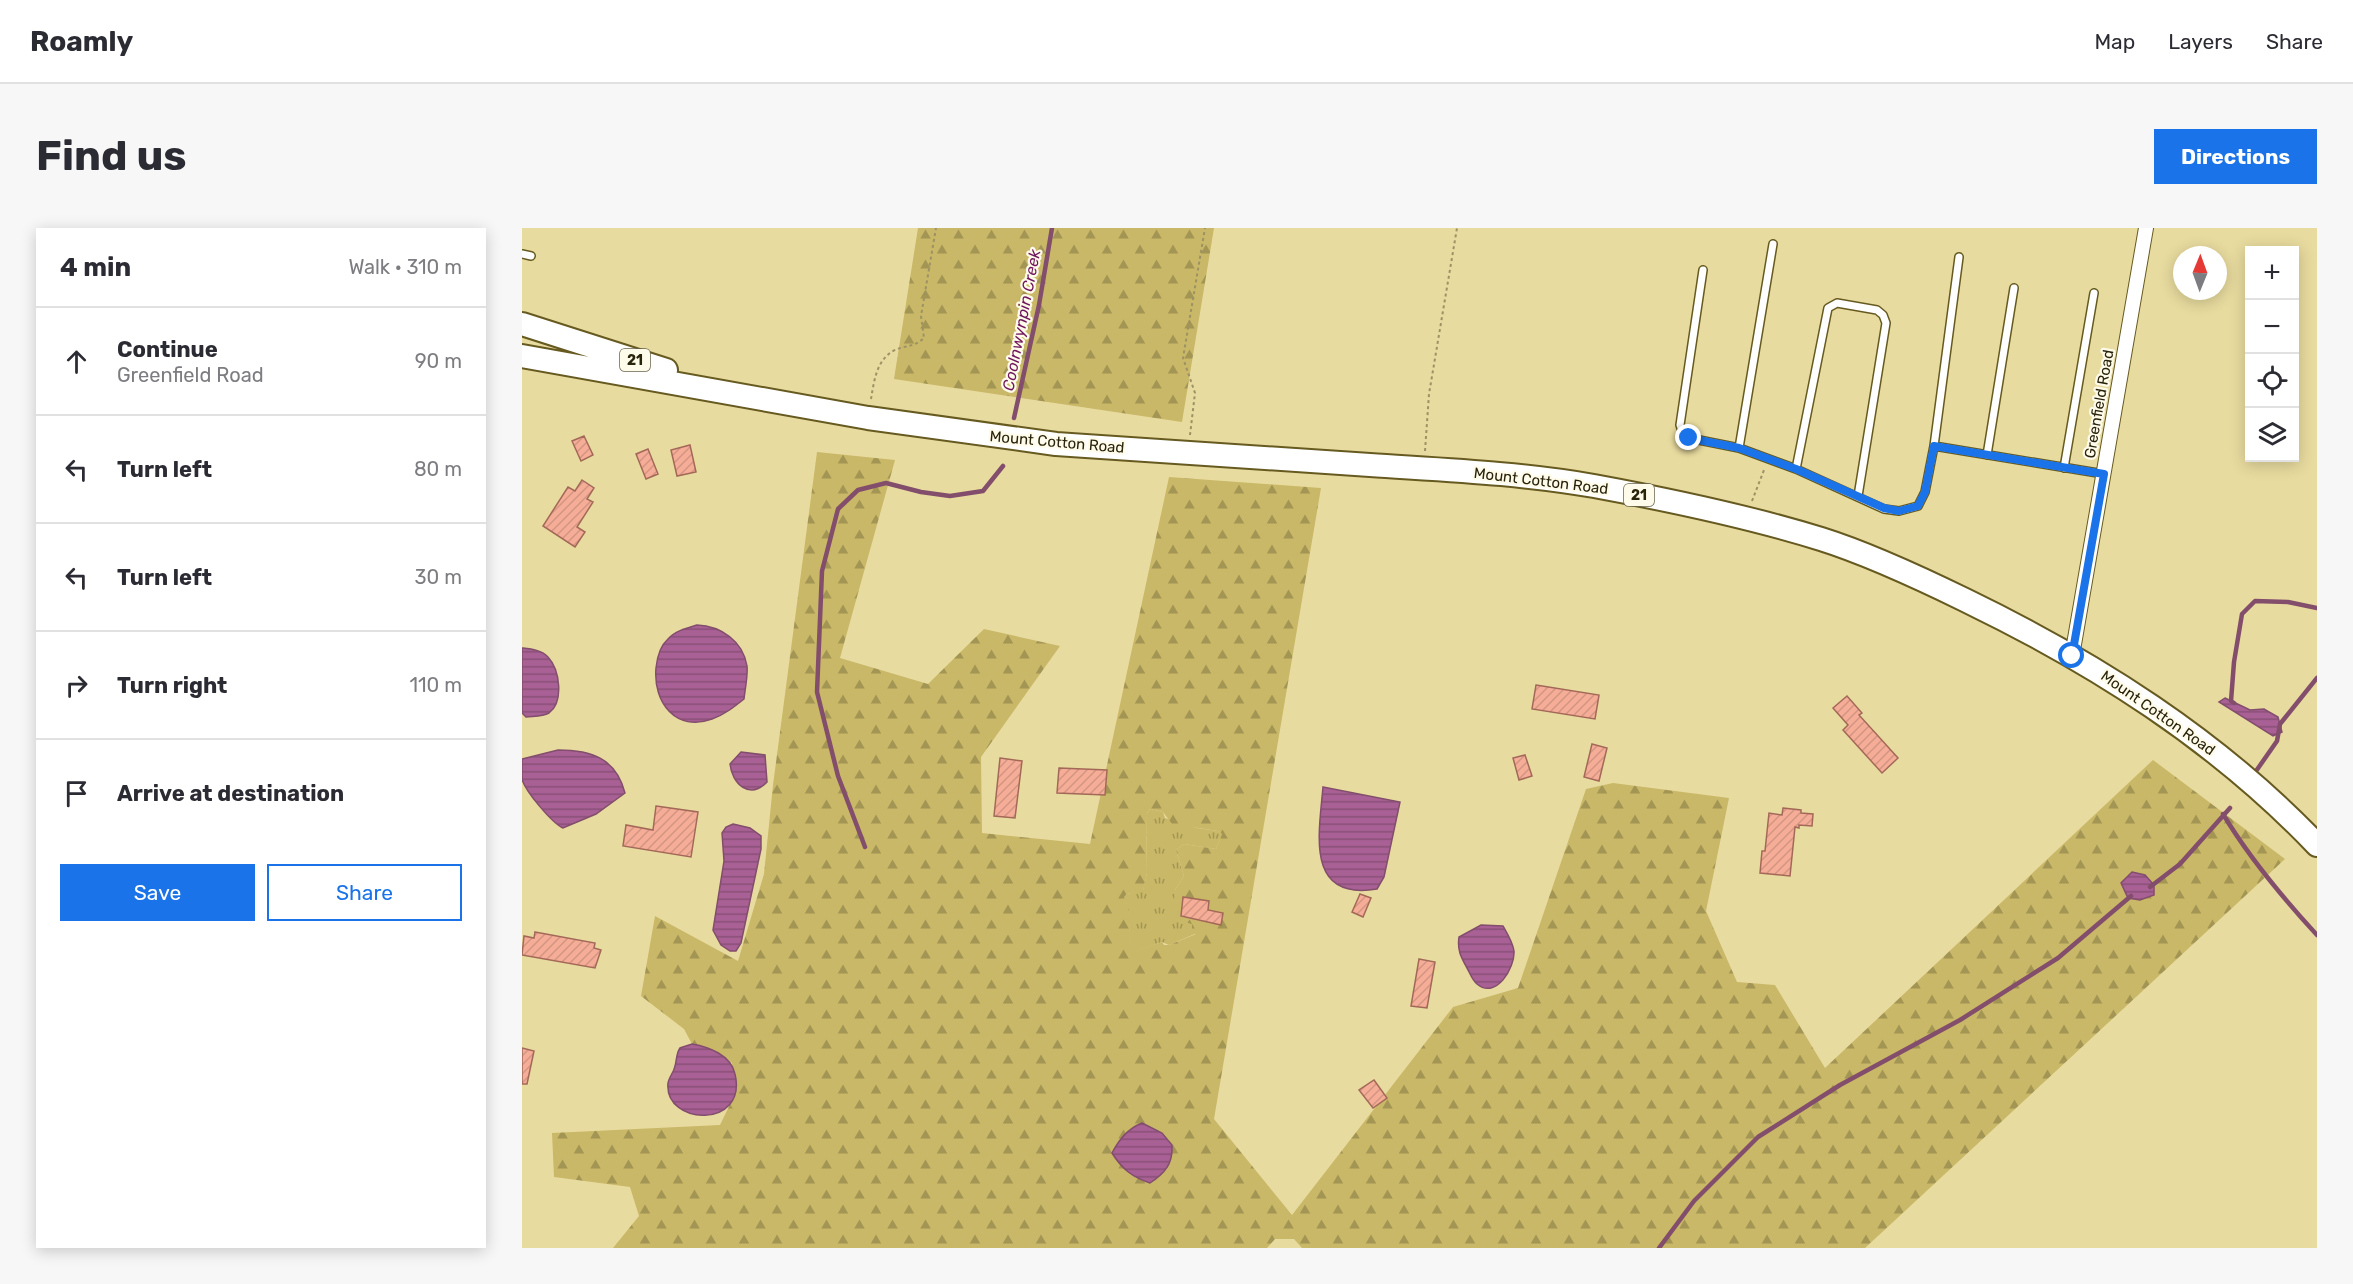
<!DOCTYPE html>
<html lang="en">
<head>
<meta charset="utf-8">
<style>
	body { margin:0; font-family:Rubik,sans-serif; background:#f7f7f7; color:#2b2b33 }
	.controls { position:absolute; right:18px; top:18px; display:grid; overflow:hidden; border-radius:0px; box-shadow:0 3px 15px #0003 }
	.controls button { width:54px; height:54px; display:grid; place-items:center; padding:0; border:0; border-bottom:2px solid #e1e1e2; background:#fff; color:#2b2b33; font:30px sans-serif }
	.compass { position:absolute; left:1651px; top:18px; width:54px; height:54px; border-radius:50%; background:#fff; box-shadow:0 3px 15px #0003; rotate:1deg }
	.stop { position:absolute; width:18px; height:18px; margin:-14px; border:4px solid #1a73e8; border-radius:50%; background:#fff }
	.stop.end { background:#1a73e8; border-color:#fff; box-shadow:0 2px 6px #0008 }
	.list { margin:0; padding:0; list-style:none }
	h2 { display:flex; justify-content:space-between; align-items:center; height:78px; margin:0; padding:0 24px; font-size:26px }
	h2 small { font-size:20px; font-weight:400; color:#7c7c81 }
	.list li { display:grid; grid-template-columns:39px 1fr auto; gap:18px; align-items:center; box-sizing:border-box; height:108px; padding:0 24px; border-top:2px solid #e1e1e2 }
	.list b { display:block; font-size:22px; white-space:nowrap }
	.list p { margin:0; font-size:20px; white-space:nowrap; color:#7c7c81 }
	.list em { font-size:20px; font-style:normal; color:#7c7c81 }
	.actions { display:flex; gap:12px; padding:18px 24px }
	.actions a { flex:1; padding:14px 0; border:2px solid #1a73e8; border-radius:0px; text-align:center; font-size:21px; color:#1a73e8 }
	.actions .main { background:#1a73e8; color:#fff }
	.icon { flex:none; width:33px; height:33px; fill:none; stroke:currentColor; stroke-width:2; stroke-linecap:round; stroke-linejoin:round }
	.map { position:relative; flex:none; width:1795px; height:1020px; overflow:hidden; border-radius:0px }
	header { display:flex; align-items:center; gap:36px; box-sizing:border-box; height:84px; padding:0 30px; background:#fff; border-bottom:2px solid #e1e1e2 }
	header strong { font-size:28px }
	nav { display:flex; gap:33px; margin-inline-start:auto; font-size:21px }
	.intro { display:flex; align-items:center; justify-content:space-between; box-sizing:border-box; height:144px; padding:0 36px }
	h1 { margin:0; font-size:42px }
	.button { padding:15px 27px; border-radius:0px; background:#1a73e8; color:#fff; font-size:21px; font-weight:700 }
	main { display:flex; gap:36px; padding:0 36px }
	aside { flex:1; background:#fff; border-radius:0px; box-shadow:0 3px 15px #0003 }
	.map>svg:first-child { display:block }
</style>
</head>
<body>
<header>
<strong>Roamly</strong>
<nav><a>Map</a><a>Layers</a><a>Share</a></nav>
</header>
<div class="intro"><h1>Find us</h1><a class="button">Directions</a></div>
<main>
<aside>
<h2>4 min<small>Walk · 310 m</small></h2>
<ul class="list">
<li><svg class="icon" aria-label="ahead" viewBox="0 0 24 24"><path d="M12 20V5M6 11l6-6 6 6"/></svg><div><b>Continue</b><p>Greenfield Road</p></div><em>90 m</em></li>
<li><svg class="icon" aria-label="left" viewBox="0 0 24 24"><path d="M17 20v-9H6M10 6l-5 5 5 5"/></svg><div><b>Turn left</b></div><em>80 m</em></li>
<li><svg class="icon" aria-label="left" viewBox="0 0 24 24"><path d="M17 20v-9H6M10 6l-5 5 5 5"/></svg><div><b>Turn left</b></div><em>30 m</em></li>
<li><svg class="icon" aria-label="right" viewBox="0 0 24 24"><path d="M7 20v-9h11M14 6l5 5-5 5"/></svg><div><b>Turn right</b></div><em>110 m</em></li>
<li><svg class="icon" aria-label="arrive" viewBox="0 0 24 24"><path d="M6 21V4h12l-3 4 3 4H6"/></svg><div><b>Arrive at destination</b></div></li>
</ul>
<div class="actions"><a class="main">Save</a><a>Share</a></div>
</aside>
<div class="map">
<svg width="1795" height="1020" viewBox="0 0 1795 1020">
	<defs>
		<pattern id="grass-tufts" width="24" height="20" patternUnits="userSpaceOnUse" patternTransform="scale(1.5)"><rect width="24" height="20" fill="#c9b867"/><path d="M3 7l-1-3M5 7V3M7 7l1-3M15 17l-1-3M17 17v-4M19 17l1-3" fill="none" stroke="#a39553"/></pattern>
		<pattern id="forest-firs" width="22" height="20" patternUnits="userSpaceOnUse" patternTransform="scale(1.5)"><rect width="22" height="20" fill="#c9b867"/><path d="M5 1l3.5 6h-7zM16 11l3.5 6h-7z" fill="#a39553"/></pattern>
		<pattern id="water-rules" width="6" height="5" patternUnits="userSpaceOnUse" patternTransform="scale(1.5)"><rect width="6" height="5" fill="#a86095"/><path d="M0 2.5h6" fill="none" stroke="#894f78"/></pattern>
		<pattern id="building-hatch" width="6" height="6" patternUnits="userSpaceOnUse" patternTransform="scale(1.5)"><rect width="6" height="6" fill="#f6ad97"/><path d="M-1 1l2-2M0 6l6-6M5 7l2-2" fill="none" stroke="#d39581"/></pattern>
	</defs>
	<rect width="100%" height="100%" fill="#e8db9f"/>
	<path fill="url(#grass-tufts)" d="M 628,581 L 641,584 L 643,590 L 675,600 L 696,603 L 700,606 L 694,621 L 662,616 L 654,622 L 662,648 L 653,662 L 660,675 L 659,688 L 671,696 L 675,705 L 647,717 L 640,714 L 608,725 C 606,706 610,687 602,669 L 605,666 L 621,662 L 625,645 L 624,587 Z"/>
	<path fill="url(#forest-firs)" fill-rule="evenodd" d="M 396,0 L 692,0 L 660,194 L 372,151 Z
		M 295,224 L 373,232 L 318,430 L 406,456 L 462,401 L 538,418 L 459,529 L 460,605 L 568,616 L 647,249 L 799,260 L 692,891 L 770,987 L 931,779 L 996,760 L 1064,561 L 1091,555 L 1207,570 L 1184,683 L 1215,754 L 1253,757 L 1303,840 L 1631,532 L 1763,631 L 1343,1020 L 780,1020 L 772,1011 L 753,1011 L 745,1020 L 91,1020 L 117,988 L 108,959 L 32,949 L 30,905 L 198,897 L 212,868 L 210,835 L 202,828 L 170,816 L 162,801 L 119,768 L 133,688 L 216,733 L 242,646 L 251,557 ZM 628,581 L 641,584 L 650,596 L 696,603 L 700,606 L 694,621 L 662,616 L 654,622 L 662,648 L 653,662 L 652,673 L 660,675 L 658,693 L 670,696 L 670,704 L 674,706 L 647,717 L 642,717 L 640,714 L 609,724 C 606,706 611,686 602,669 L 605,666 L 621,663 L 625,645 L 624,587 Z"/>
	<path fill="url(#water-rules)" stroke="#824e6c" stroke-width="1.5" d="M 175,397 C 199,398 221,413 225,438 C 226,448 223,461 222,471 C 212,479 202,487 190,491 C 154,504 131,475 134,440 C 135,430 138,418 146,411 C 153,403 165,400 175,397 Z
		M 0,420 C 9,421 20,422 26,429 C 38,442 42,474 27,485 C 20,489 11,488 4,489 L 0,485 Z
		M 1703,470 L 1728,482 L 1742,481 L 1756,489 L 1760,504 L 1751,508 L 1697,474 Z
		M 36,522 C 69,522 94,530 103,565 L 74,586 L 41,600 C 30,595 3,563 0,551 C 0,545 0,537 0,531 Z
		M 219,524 L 243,527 L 245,554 C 228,572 210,556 208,536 Z
		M 801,559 L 878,574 L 862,649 L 855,661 C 783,673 797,606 801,559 Z
		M 211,596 L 228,600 L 239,608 L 239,621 L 219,715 L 214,723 L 208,723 L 199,717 L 191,702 L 202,633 L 200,605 L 204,599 Z
		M 1610,644 L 1623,647 L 1632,657 L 1632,667 L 1618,672 L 1606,670 L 1599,655 Z
		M 959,697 L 981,698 C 985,705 991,715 992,723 C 993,740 974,772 955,756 C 950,752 948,745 945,740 C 939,729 935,722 937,709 Z
		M 170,816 C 187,819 209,827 213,846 C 226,901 142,898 146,855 C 147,849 152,844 153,838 C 155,831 154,826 158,820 Z
		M 620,895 L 640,905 L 650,917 C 651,936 643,945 628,955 C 610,949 600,941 590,925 C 597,912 605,901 620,895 Z"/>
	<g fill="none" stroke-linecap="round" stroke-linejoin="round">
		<path stroke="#824e6c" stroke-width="4.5" d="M 492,190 L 517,77 L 530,0
			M 1712,475 L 1709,473 L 1712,434 L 1720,386 L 1733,373 L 1766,374 L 1795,380
			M 1732,546 L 1755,513 L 1758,496 L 1795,450
			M 1701,586 C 1728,631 1760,669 1795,707
			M 343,619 L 316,548 L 295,464 L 300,343 L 316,281 L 336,262 L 364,255 L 399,264 L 428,268 L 461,263 L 481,238
			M 1628,659 L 1658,636 L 1708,580
			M 1137,1020 L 1172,973 L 1236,909 L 1318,857 L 1438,792 L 1536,730 L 1609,668"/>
	</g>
	<path fill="url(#building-hatch)" stroke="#a36958" stroke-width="1.5" d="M 62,208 L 71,227 L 59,233 L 50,213 Z
		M 168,217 L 174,244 L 155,248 L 149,222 Z
		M 126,221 L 136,246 L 124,251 L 114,226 Z
		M 60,252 L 72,260 L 65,271 L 71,274 L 55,299 L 63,304 L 53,319 L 21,298 L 46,259 L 53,263 Z
		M 1014,457 L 1077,467 L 1073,491 L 1010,481 Z
		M 1325,468 L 1340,485 L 1337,487 L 1376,530 L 1360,545 L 1321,502 L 1326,497 L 1311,480 Z
		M 1070,516 L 1085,520 L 1077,553 L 1062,549 Z
		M 1003,527 L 1010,548 L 997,552 L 991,530 Z
		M 478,530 L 500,533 L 493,590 L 472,588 Z
		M 537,540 L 585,542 L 583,567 L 535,565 Z
		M 134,578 L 176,584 L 169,629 L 101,618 L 104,597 L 131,602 Z
		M 1261,580 L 1279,582 L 1279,585 L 1291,586 L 1290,598 L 1277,597 L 1277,600 L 1273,599 L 1268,648 L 1238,645 L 1240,623 L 1243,623 L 1247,585 L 1260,587 Z
		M 838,666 L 849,670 L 841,689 L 830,684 Z
		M 661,669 L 687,673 L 686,682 L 701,685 L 699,697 L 659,688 Z
		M 13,704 L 73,715 L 72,720 L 79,722 L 73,740 L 0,727 L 2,708 L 12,710 Z
		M 897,731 L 913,734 L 905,780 L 889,778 Z
		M 0,820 L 12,823 L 5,856 L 0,856 Z
		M 852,852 L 865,870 L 851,880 L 837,862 Z"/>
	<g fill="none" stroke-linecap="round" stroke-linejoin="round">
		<defs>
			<path id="service" d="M 0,26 L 9,28
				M 1181,42 L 1158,197 L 1161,206 L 1167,210 L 1217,220 L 1274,241 L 1362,281 L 1377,283 L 1396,278 L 1403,264 L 1412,218 L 1437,29
				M 1412,218 L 1582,246
				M 1217,220 L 1251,16
				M 1465,227 L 1492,60
				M 1542,240 L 1572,65
				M 1274,241 L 1306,80 L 1315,75 L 1355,82 L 1361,87 L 1364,95 L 1336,268"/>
			<path id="minor" d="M 1550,428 L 1624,0"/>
			<path id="trunk" d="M 0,96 L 144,142
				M 0,128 L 346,190 L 534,216 C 638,223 743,230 848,237 C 922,242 998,245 1072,258 C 1148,272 1225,288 1299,311 C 1347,326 1398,350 1443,372 C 1573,435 1695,512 1795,617"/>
		</defs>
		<use href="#service" stroke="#665a20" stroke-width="10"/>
		<use href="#minor" stroke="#665a20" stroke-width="16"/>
		<use href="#trunk" stroke="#665a20" stroke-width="26"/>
		<path stroke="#9c9264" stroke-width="2" stroke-dasharray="3 3" stroke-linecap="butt" d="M 349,171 C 352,154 354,133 371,123 C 382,117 391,120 402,110 L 399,88 L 414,0
			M 668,207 L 673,165 L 661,130 L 683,0
			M 903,223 L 907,166 L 935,0
			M 1230,273 L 1242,242"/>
		<use href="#service" stroke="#fff" stroke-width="7"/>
		<use href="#minor" stroke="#fff" stroke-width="14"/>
		<use href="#trunk" stroke="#fff" stroke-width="22"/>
	</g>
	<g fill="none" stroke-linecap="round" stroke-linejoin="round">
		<path stroke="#1a73e8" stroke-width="8" d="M 1167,210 L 1217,220 L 1274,241 L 1362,280 L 1377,283 L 1396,278 L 1403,264 L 1412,218 L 1582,246 L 1550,428"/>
	</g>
	<g text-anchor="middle" stroke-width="4.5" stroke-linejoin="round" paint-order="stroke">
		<g fill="#fffbea" stroke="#68644e" stroke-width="1.5">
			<rect x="98" y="121" width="30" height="22" rx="4.5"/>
			<rect x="1102" y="256" width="30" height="22" rx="4.5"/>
		</g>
		<g font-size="14" font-weight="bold" fill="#28230b">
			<text x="113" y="137">21</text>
			<text x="1117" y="272">21</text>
		</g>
		<g font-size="15" fill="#28230b" stroke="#fffbea">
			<text transform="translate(1577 176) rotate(-80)" y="5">Greenfield Road</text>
			<text transform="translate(535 214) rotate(5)" y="5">Mount Cotton Road</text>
			<text transform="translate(1019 253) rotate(7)" y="5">Mount Cotton Road</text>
			<text transform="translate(1636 485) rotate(35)" y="5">Mount Cotton Road</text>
		</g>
		<g font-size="16" font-style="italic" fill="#6f165d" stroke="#fffbea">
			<text transform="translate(499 92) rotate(-79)" y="6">Coolnwynpin Creek</text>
		</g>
	</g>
</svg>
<div class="controls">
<button>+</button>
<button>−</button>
<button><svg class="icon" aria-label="locate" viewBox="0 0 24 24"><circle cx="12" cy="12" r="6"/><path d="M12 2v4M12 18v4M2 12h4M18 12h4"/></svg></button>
<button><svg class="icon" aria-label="layers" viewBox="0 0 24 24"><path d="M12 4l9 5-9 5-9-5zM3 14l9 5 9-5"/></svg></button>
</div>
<svg class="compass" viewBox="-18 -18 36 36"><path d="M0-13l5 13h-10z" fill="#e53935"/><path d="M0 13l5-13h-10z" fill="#7c7c81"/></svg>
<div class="stop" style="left:1550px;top:428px"></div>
<div class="stop end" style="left:1167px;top:210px"></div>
</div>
</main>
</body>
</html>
